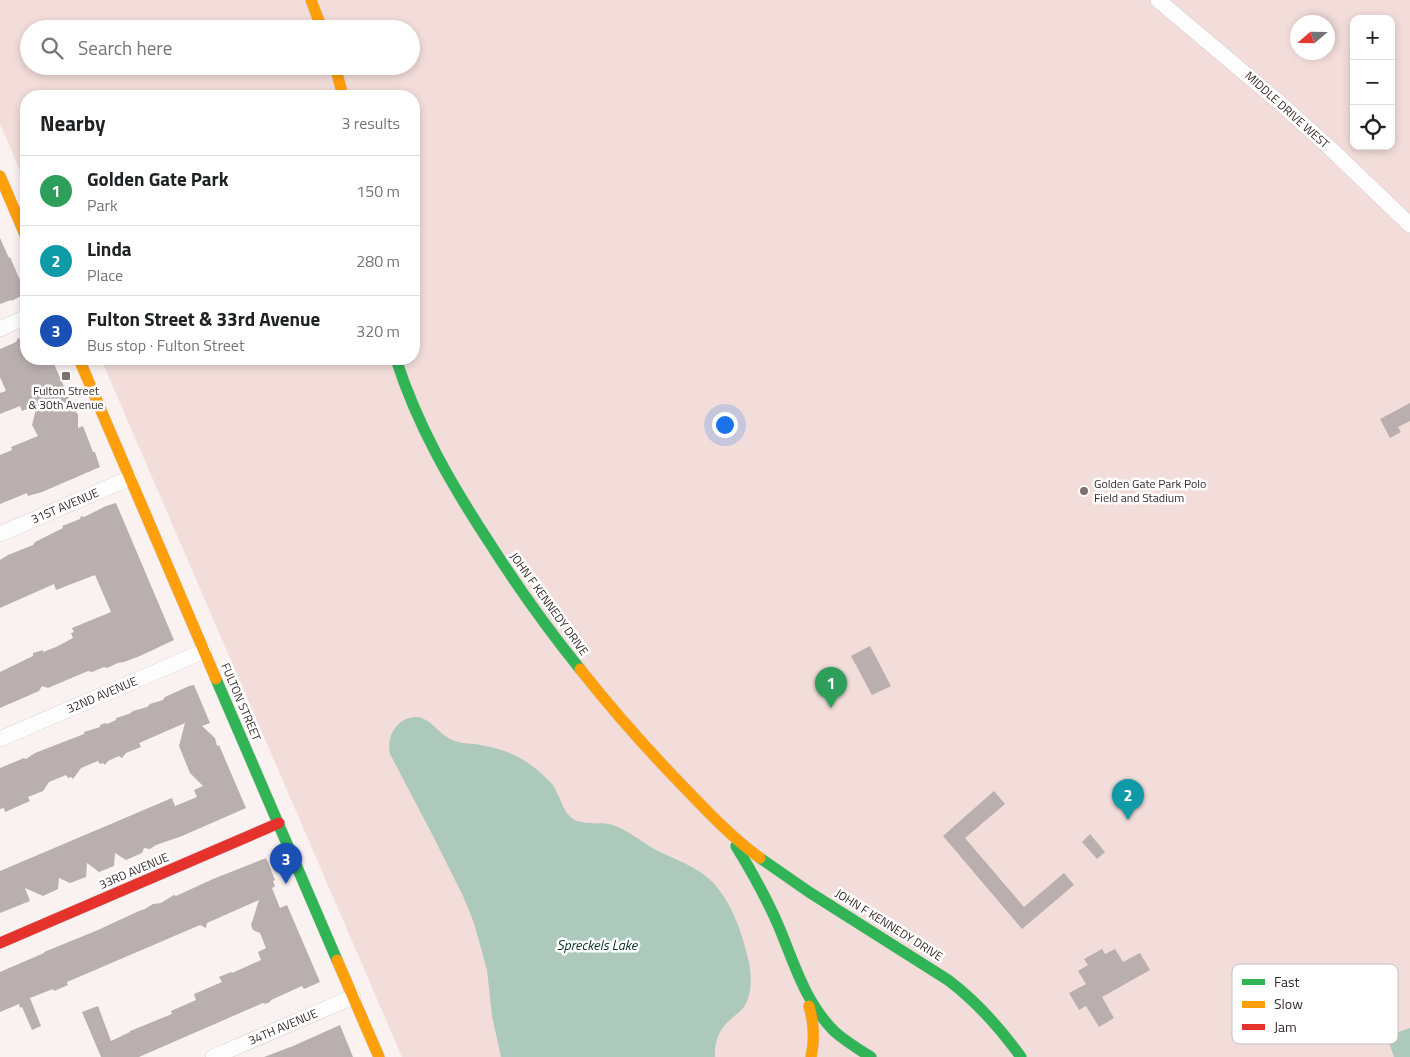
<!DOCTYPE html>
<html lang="en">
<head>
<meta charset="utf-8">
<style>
	body { margin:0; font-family:"Titillium Web",sans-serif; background:#f2f2f2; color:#202124 }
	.controls { position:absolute; right:15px; top:15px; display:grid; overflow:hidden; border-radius:10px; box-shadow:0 2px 8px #0003 }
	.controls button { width:45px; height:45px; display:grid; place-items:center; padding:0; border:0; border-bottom:1px solid #e0e0e0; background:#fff; color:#202124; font:25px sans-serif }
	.compass { position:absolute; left:1290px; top:15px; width:45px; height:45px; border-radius:50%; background:#fff; box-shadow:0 2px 8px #0003; rotate:250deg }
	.you { position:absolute; left:724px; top:424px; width:18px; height:18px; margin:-12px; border:4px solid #fff; border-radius:50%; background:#1a73e8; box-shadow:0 0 0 8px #1a73e833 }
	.badge { display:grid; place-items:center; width:32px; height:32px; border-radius:50%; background:#7d7170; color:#fff; font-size:16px; font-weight:700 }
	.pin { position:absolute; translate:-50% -41px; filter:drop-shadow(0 1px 2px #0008) }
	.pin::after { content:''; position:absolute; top:26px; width:18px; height:15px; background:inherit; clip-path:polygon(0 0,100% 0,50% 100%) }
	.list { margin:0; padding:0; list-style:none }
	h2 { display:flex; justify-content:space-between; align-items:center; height:65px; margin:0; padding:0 20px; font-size:21px }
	h2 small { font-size:16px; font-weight:400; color:#757577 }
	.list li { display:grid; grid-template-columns:32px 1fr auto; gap:15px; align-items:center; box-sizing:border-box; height:70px; padding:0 20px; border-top:1px solid #e0e0e0 }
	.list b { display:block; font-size:19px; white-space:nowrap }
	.list p { margin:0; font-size:16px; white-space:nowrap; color:#757577 }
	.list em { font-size:16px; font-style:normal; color:#757577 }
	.icon { flex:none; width:28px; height:28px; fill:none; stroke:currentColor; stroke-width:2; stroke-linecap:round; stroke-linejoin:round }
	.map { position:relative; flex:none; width:1410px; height:1057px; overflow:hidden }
	.search { position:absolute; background:#fff; box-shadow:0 2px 8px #0003; left:20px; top:20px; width:400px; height:55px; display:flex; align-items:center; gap:12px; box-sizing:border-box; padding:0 18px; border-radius:28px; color:#757577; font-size:19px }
	.panel { position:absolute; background:#fff; box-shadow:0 2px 8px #0003; left:20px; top:90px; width:400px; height:275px; border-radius:20px }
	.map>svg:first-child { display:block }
</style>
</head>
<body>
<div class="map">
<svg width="1410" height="1057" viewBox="0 0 1410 1057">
	<rect width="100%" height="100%" fill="#faf2f1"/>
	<path fill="#f2ddda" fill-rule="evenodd" d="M 0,0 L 1410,0 L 1410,1057 L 402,1057 L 101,359 L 414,359 L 414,96 L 26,96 L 26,184 L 0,124 ZM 1354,19 L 1391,19 L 1391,146 L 1354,146 ZM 1298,22 L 1328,22 L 1328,52 L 1298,52 ZM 29,29 L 411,29 L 411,66 L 29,66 Z"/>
	<path fill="#acc9bb" d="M 416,717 C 431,718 438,733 450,739 C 459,744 470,743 480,745 C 507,749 527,759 546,778 C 551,782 555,787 557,793 C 562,802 564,813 573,819 C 584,826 601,821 613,825 C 629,831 642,842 656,850 C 672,858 689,864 703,874 C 729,892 743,934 749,963 C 752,978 752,994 744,1007 C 740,1012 734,1016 730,1020 C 719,1029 714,1043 715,1057 L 501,1057 L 492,1016 L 487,970 L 474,923 L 463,896 L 432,834 L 390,754 C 386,737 397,717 416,717 Z
		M 1410,1028 L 1410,1057 L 1394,1057 L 1387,1036 Z"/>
	<path fill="#b9afae" d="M 0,238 L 9,258 L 10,257 L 26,294 L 11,301 L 11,300 L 0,304 Z
		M 18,338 L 26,342 L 26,359 L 56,359 L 54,364 L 73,407 L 78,415 L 78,428 L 83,426 L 93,452 L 95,452 L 100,467 L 42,492 L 28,496 L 27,493 L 0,504 L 0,455 L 12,450 L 11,447 L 38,436 L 32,425 L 37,405 L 22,411 L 20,406 L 0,414 L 0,393 L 6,391 L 0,377 L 0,349 L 16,342 Z
		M 1410,403 L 1410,421 L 1398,427 L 1401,432 L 1390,438 L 1380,419 Z
		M 116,503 L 174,640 L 140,656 L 124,662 L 118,663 L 107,668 L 104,667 L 92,672 L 88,671 L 48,688 L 42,686 L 39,691 L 0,708 L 0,672 L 33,656 L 33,653 L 43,650 L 43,652 L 56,647 L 73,638 L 71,633 L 74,632 L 72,628 L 111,612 L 95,575 L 56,590 L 54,584 L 0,608 L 0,560 L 8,555 L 33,545 L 35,542 L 63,528 L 62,526 L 80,519 L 81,516 L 84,517 L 106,506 Z
		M 870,646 L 891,686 L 872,695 L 851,656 Z
		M 194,685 L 210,723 L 202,726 L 215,738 L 217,746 L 219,745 L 246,808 L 182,836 L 156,845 L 150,849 L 144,848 L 142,853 L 126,860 L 115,853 L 114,866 L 99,872 L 87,863 L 86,877 L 70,883 L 59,878 L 58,889 L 43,896 L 25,888 L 30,901 L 0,913 L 0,871 L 172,798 L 175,806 L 197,797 L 194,790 L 203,786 L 190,773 L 179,746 L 185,723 L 139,743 L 141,747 L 126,753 L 122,758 L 119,756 L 108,761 L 105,765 L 103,763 L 100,764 L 98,761 L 81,768 L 73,779 L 71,777 L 68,778 L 66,775 L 49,782 L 43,791 L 28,797 L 30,801 L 5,812 L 4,808 L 0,809 L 0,768 L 24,758 L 26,759 L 35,753 L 84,734 L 84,732 L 100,727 L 100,725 L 105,723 L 107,724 L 116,720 L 116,718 L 129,714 L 133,711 L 147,707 L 150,704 L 163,700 L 165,697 L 189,686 Z
		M 994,791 L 1005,804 L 965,838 L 1000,879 L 1024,907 L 1064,873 L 1074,885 L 1022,929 L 943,836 Z
		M 1090,834 L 1105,852 L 1097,859 L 1082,842 Z
		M 266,858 L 275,880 L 273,881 L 275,886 L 272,888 L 280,908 L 287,905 L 320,982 L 304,989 L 302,986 L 271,1000 L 270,1002 L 265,1004 L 263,1003 L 139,1057 L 101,1057 L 82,1012 L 98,1006 L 111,1041 L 130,1032 L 130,1031 L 172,1014 L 171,1011 L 196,1000 L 194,994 L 222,982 L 219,977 L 231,972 L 232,973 L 261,960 L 258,952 L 266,948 L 260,933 L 253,930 L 251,925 L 259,900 L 207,923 L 206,928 L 200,925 L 67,982 L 68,985 L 54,991 L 53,989 L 30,998 L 41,1026 L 32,1030 L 22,1007 L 20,1008 L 19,1004 L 0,1012 L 0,972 L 44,953 L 44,952 L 98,930 L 139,911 L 145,909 L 153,904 L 161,903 L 174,895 L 176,896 L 213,879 Z
		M 1102,949 L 1105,954 L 1115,949 L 1123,962 L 1140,953 L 1150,970 L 1102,997 L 1114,1018 L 1099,1027 L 1086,1006 L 1079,1010 L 1069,993 L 1086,984 L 1078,971 L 1088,965 L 1084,959 Z
		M 340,1025 L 353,1057 L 264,1057 L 293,1046 Z"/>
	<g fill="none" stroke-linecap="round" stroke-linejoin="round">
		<defs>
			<path id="street" d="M 1158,0 L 1280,103 L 1332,150 L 1410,225
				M 0,329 L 26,317
				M 0,534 L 130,478
				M 0,739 L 204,651
				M 213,1057 L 353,997"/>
			<path id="fast" d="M 396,359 C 417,425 451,484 489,542 C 517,586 547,628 580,669
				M 216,679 L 337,960
				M 736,846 C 752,872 767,899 779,927 C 794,963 805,1002 834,1031 C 845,1041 858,1049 871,1057
				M 760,858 L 809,892 L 948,980 C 976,1001 1000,1028 1021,1057"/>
			<path id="slow" d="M 311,0 L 322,29
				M 335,66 L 343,96
				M 0,176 L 26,237
				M 79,359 L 216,679
				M 580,669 C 611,708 644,746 679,782 C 705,809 730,836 760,858
				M 337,960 L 379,1057
				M 809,1006 C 814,1023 815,1039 811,1057"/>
			<path id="jam" d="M 0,943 L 279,823"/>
		</defs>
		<use href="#street" stroke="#d8cdcc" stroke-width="16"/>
		<use href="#fast" stroke="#d8cdcc" stroke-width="12"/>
		<use href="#slow" stroke="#d8cdcc" stroke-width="12"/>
		<use href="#jam" stroke="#d8cdcc" stroke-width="12"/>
		<use href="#street" stroke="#fefdfd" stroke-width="15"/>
		<use href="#fast" stroke="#30b455" stroke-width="11"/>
		<use href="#slow" stroke="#ff9f0a" stroke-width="11"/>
		<use href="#jam" stroke="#e5322d" stroke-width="11"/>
	</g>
	<g fill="#7d7170" stroke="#fff" stroke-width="2">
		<rect x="61" y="371" width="10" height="10" rx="2.5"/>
		<circle cx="1084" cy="491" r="5"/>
	</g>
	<g text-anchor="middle" stroke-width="5" stroke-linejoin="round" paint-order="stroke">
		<g font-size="12" fill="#3a2c2b" stroke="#fff">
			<text transform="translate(1287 110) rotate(42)" y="4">MIDDLE DRIVE WEST</text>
			<text transform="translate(65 506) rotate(-23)" y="4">31ST AVENUE</text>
			<text transform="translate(549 604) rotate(54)" y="4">JOHN F KENNEDY DRIVE</text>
			<text transform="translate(102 695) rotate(-23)" y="4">32ND AVENUE</text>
			<text transform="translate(241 702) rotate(67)" y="4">FULTON STREET</text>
			<text transform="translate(134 871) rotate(-23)" y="4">33RD AVENUE</text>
			<text transform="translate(889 925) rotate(32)" y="4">JOHN F KENNEDY DRIVE</text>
			<text transform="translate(283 1027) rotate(-23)" y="4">34TH AVENUE</text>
		</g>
		<g font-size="12" fill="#3a2c2b" stroke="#fff">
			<text x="66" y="395">Fulton Street<tspan x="66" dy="14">&amp; 30th Avenue</tspan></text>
			<text x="1094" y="488" text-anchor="start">Golden Gate Park Polo<tspan x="1094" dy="14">Field and Stadium</tspan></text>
		</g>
		<g font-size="14" font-style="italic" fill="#0a3326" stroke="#fff">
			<text x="597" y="950">Spreckels Lake</text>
		</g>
	</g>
	<rect x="1232" y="964" width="166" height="80" rx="8" fill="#fff" stroke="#c4c0bf" stroke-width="1"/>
	<rect x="1242" y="979" width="23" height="6" fill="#30b455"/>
	<rect x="1242" y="1001" width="23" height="7" fill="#ff9f0a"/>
	<rect x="1242" y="1024" width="23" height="6" fill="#e5322d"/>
	<g font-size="14" fill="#3a2c2b">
		<text x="1274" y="987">Fast</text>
		<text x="1274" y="1009">Slow</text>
		<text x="1274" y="1032">Jam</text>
	</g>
</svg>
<div class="controls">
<button>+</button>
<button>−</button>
<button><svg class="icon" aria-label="locate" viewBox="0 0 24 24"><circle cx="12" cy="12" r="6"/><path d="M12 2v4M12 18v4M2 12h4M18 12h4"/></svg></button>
</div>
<svg class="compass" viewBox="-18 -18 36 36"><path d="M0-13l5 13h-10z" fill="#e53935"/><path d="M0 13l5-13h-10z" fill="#757577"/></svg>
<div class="you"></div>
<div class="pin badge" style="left:831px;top:708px;background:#2e9e5b">1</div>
<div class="pin badge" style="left:1128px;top:820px;background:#0f9aa8">2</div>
<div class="pin badge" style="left:286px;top:884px;background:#1a4fb4">3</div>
<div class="search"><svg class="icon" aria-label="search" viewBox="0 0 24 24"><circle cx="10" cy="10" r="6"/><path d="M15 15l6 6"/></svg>Search here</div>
<section class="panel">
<h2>Nearby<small>3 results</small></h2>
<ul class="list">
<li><span class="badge" style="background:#2e9e5b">1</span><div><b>Golden Gate Park</b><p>Park</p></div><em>150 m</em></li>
<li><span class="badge" style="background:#0f9aa8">2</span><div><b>Linda</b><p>Place</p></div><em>280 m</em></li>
<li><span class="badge" style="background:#1a4fb4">3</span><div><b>Fulton Street &amp; 33rd Avenue</b><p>Bus stop · Fulton Street</p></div><em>320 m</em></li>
</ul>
</section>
</div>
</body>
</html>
